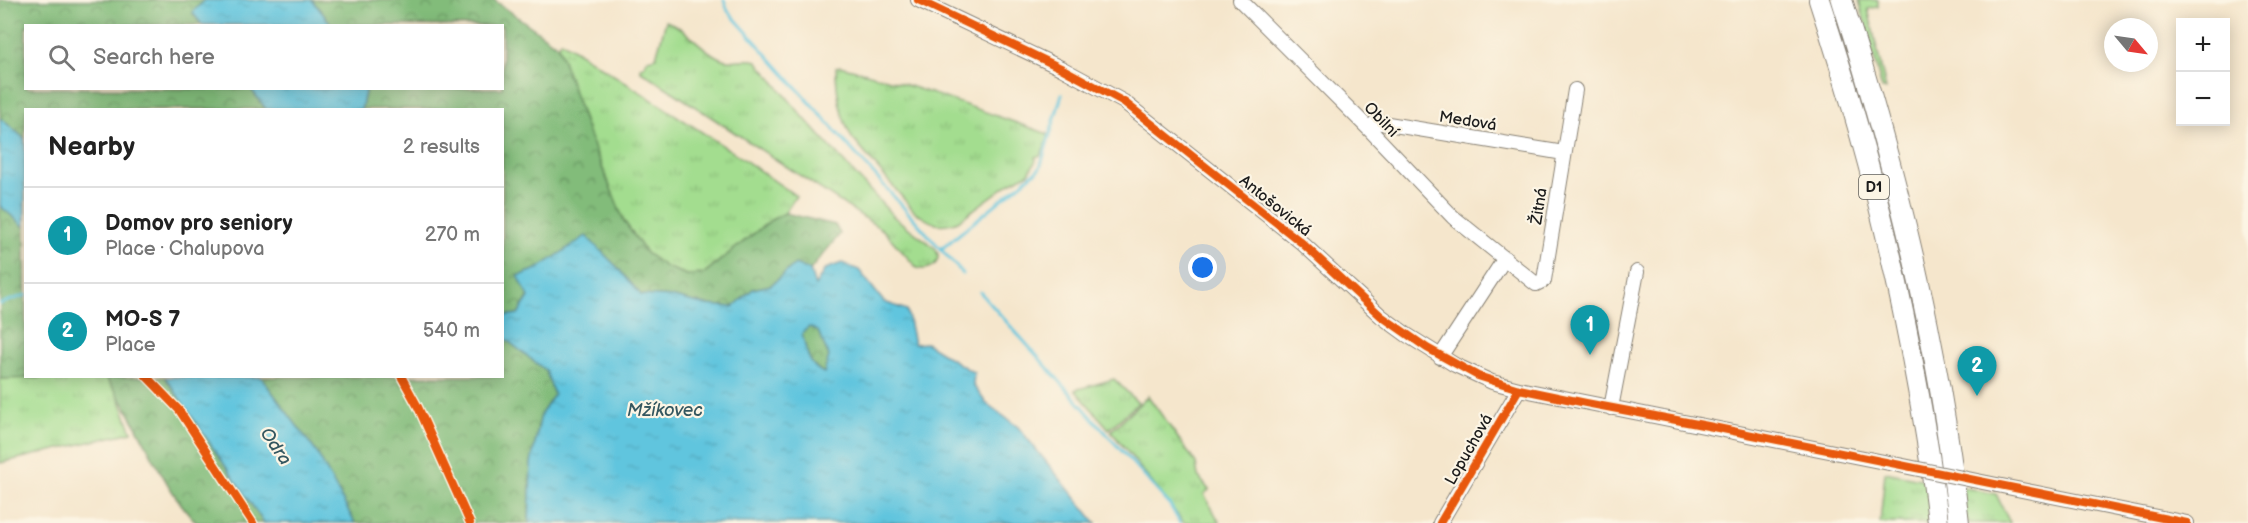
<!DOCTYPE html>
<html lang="en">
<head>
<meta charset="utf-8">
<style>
	body { margin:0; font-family:"Balsamiq Sans",sans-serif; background:#f6f6f6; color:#222 }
	.controls { position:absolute; right:18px; top:18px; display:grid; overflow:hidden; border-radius:0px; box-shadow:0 3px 15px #0003 }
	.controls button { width:54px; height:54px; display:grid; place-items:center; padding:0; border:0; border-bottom:2px solid #e0e0e0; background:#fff; color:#222; font:30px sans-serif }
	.compass { position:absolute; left:2104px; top:18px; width:54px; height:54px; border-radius:50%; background:#fff; box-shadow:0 3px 15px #0003; rotate:119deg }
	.you { position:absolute; left:1203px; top:268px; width:21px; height:21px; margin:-15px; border:4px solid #fff; border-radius:50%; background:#1a73e8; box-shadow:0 0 0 9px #1a73e833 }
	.badge { display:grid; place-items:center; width:39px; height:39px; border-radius:50%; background:#c8321e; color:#fff; font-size:20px; font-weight:700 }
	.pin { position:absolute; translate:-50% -50px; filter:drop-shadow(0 2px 3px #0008) }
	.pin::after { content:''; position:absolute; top:32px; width:21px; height:18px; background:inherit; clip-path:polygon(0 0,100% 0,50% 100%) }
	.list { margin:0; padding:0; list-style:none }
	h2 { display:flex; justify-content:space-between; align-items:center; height:78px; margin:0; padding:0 24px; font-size:26px }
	h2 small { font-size:20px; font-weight:400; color:#767676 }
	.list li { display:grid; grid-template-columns:39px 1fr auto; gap:18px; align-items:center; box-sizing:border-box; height:96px; padding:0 24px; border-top:2px solid #e0e0e0 }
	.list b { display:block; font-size:22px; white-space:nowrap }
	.list p { margin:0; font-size:20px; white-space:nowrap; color:#767676 }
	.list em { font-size:20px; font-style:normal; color:#767676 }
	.icon { flex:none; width:33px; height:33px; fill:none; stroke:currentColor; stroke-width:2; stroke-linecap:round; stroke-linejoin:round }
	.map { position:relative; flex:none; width:2248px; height:523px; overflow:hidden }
	.search { position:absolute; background:#fff; box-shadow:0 3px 15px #0003; left:24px; top:24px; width:480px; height:66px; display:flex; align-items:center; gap:15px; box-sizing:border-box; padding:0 21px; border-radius:0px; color:#767676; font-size:22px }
	.panel { position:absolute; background:#fff; box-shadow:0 3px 15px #0003; left:24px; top:108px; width:480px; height:270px; border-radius:0px }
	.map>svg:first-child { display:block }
</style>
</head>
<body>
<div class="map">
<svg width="2248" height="523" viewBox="0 0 2248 523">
	<defs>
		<pattern id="grass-tufts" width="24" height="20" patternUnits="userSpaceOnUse" patternTransform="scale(1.5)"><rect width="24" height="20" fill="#a3dd8f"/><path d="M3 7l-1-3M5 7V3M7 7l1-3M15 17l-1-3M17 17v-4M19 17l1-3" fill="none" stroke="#8cbd7b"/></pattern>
		<pattern id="forest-crowns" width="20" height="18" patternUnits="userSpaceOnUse" patternTransform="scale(1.5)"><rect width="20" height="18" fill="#82bc7a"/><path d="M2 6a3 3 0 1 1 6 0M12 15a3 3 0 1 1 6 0" fill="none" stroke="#6a9863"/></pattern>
		<pattern id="water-ripples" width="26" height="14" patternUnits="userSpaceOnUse" patternTransform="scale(1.5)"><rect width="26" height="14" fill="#60c5de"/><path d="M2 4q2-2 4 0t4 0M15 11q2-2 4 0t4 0" fill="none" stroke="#53a9be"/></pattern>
	</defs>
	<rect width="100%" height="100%" fill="#fcf5e5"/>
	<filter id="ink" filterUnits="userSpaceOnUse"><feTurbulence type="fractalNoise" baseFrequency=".0167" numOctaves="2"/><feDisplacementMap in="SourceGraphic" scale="12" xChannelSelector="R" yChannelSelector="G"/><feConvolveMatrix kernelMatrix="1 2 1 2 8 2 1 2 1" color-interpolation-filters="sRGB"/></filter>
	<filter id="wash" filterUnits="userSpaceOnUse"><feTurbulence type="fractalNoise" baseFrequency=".008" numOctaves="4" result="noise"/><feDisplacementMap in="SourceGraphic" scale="24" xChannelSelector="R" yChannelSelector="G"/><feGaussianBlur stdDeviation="1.35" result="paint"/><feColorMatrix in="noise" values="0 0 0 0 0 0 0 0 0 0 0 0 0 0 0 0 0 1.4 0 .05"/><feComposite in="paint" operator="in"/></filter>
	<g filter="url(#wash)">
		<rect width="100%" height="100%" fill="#f5e6cc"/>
		<path fill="url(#grass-tufts)" stroke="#607c56" stroke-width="1.5" d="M 1859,0 L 1878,0 L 1878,7 L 1868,9 L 1886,89 L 1882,89 Z
			M 666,21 C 687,28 700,49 720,58 C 732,64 745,57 757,61 L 804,118 L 894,217 L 935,248 L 938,255 C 938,267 927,271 917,268 L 883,230 L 641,71 L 640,67 L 644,66 L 648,59 L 656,57 Z
			M 561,41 L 736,154 L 796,196 L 785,213 L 771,220 L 703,274 L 687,275 L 666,267 L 646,253 L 624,221 L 587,130 L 558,46 Z
			M 840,66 C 911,84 979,110 1048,134 L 1048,138 L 1041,155 L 1035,157 L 1036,160 L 1029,173 L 1010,183 L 958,221 C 940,229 928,222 914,211 L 852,138 C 840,116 836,92 836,67 Z
			M 43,376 L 105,377 L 116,390 L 132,432 L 0,463 L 0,379 Z
			M 1114,379 L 1138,403 L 1109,429 L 1075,390 Z
			M 1148,396 L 1196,463 L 1198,476 L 1209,490 L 1204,494 L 1220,523 L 1184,523 L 1111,431 Z
			M 1885,472 L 1996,494 L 2010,523 L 1880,523 Z"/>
		<path fill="url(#forest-crowns)" stroke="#4f6c4b" stroke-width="1.5" d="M 0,0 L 205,0 L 192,12 L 202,25 L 26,26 L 26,88 L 251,89 L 266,109 L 26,110 L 25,139 L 0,118 Z
			M 312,0 L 494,0 L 558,46 L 587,130 L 624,221 L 646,253 L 666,267 L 687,275 L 703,274 L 771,220 L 785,213 L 835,225 L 840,234 L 810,270 L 795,264 L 771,285 L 753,289 L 733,307 L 706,305 L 674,297 L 641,295 L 617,267 L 586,237 L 537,269 L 519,276 L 529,296 L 518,314 L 503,316 L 502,110 L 361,109 L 366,89 L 502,88 L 502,26 L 332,25 Z
			M 0,206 L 25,227 L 26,376 L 43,377 L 38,378 L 0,379 Z
			M 809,326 L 818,331 L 829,356 L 825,373 C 808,367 806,349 802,333 Z
			M 503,337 L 546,371 L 554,395 L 541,414 L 531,463 L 529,523 L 355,523 L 317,453 L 261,377 L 502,376 Z
			M 105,377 L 165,377 L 264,523 L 197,523 C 156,480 141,422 105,377 Z"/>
		<path fill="url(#water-ripples)" stroke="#3e707d" stroke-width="1.5" fill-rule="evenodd" d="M 205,0 L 312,0 L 332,25 L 202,25 L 192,12 Z
			M 366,88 L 361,110 L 266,109 L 251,89 Z
			M 0,118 L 25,139 L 25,227 L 0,206 Z
			M 586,236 L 617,267 L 641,295 L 674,297 L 706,305 L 733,307 L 753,289 L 771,285 L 795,264 L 810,270 L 815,286 L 825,269 L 842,263 L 859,270 L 884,302 L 907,310 L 914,344 L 926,343 L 974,373 L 973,385 L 986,403 L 1018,427 L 1096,523 L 529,523 L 531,463 L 541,414 L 554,395 L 546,371 L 503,337 L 503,316 L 518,314 L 529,297 L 518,276 L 537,269 ZM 809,327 L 818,331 L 829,356 L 824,373 C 808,367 806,349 802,333 Z
			M 165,377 L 261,377 L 317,453 L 355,523 L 264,523 Z"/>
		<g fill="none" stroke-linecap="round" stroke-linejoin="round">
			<path stroke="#60c5de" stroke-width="3" d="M 724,0 L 728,11 L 963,274
				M 941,249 L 1040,168 L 1062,94
				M 980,292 L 1170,505 L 1180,523
				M 0,304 L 26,295"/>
		</g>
	</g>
	<g filter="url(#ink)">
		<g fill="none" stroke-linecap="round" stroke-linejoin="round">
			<defs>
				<path id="minor" d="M 918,0 L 1061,68 L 1124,102 L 1302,243 L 1381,316 L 1407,335 L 1455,365 L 1492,382 L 1519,389 L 1889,463
					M 1240,0 L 1369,129 L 1453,217 L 1536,284 L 1544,280 L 1575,90
					M 1369,129 L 1376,122 L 1564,153
					M 1440,357 L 1505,258
					M 1611,408 L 1637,272
					M 1997,485 L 2187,523
					M 1440,523 L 1519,389"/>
				<path id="highway" d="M 1819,0 C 1860,124 1893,250 1916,379 C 1925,427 1933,475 1938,523
					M 1842,0 C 1897,172 1939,343 1959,523"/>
			</defs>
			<use href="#minor" stroke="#888174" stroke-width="16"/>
			<use href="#highway" stroke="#888174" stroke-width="22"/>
			<use href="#minor" stroke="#fff" stroke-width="14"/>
			<use href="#highway" stroke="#fff" stroke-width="20"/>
			<defs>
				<path id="minor-bridge" d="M 1889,463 L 1997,485"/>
			</defs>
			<use href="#minor-bridge" stroke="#888174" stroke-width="16" stroke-linecap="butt"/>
			<use href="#minor-bridge" stroke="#fff" stroke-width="14"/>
			<defs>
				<path id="cycleway" d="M 918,0 L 1061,68 L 1124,102 L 1302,243 L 1381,316 L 1427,348 L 1478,376 L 1519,389 L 1586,403 L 1708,426 L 2187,523
					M 146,376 L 179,410 L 253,523
					M 401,376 L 418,407 L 470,523
					M 1440,523 L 1519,389"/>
			</defs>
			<use href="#cycleway" stroke="#fcf5e5" stroke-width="11"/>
			<use href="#cycleway" stroke="#e8590c" stroke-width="8"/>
		</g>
	</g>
	<g text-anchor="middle" stroke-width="4.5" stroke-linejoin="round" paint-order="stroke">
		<rect fill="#fcf5e5" stroke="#5f5d58" stroke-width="1.5" x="1859" y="175" width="30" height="24" rx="4.5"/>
		<g font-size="15" font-weight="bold" fill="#1c1c1c">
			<text x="1874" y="192">D1</text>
		</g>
		<g font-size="16" fill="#1c1c1c" stroke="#fcf5e5">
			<text transform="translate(1382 119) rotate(46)" y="6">Obilní</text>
			<text transform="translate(1468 120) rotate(9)" y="6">Medová</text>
			<text transform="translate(1276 205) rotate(39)" y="6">Antošovická</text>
			<text transform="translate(1538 206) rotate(-81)" y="6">Žitná</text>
			<text transform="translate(1468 449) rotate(-60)" y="6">Lopuchová</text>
		</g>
		<g font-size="18" font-style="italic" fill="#345760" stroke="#fcf5e5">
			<text x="665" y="416">Mžíkovec</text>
			<text transform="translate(276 446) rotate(56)" y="6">Odra</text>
		</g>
	</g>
</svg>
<div class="controls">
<button>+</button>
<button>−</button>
</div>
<svg class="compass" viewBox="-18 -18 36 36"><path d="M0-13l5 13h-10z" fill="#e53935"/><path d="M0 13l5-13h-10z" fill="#767676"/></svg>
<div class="you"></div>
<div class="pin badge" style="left:1590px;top:355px;background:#0f9aa8">1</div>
<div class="pin badge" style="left:1977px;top:396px;background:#0f9aa8">2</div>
<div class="search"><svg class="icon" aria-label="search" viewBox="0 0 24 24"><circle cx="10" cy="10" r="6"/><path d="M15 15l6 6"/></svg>Search here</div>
<section class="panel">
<h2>Nearby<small>2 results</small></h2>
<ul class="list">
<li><span class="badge" style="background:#0f9aa8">1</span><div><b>Domov pro seniory</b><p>Place · Chalupova</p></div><em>270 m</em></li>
<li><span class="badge" style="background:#0f9aa8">2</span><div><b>MO-S 7</b><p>Place</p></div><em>540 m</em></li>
</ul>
</section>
</div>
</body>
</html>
